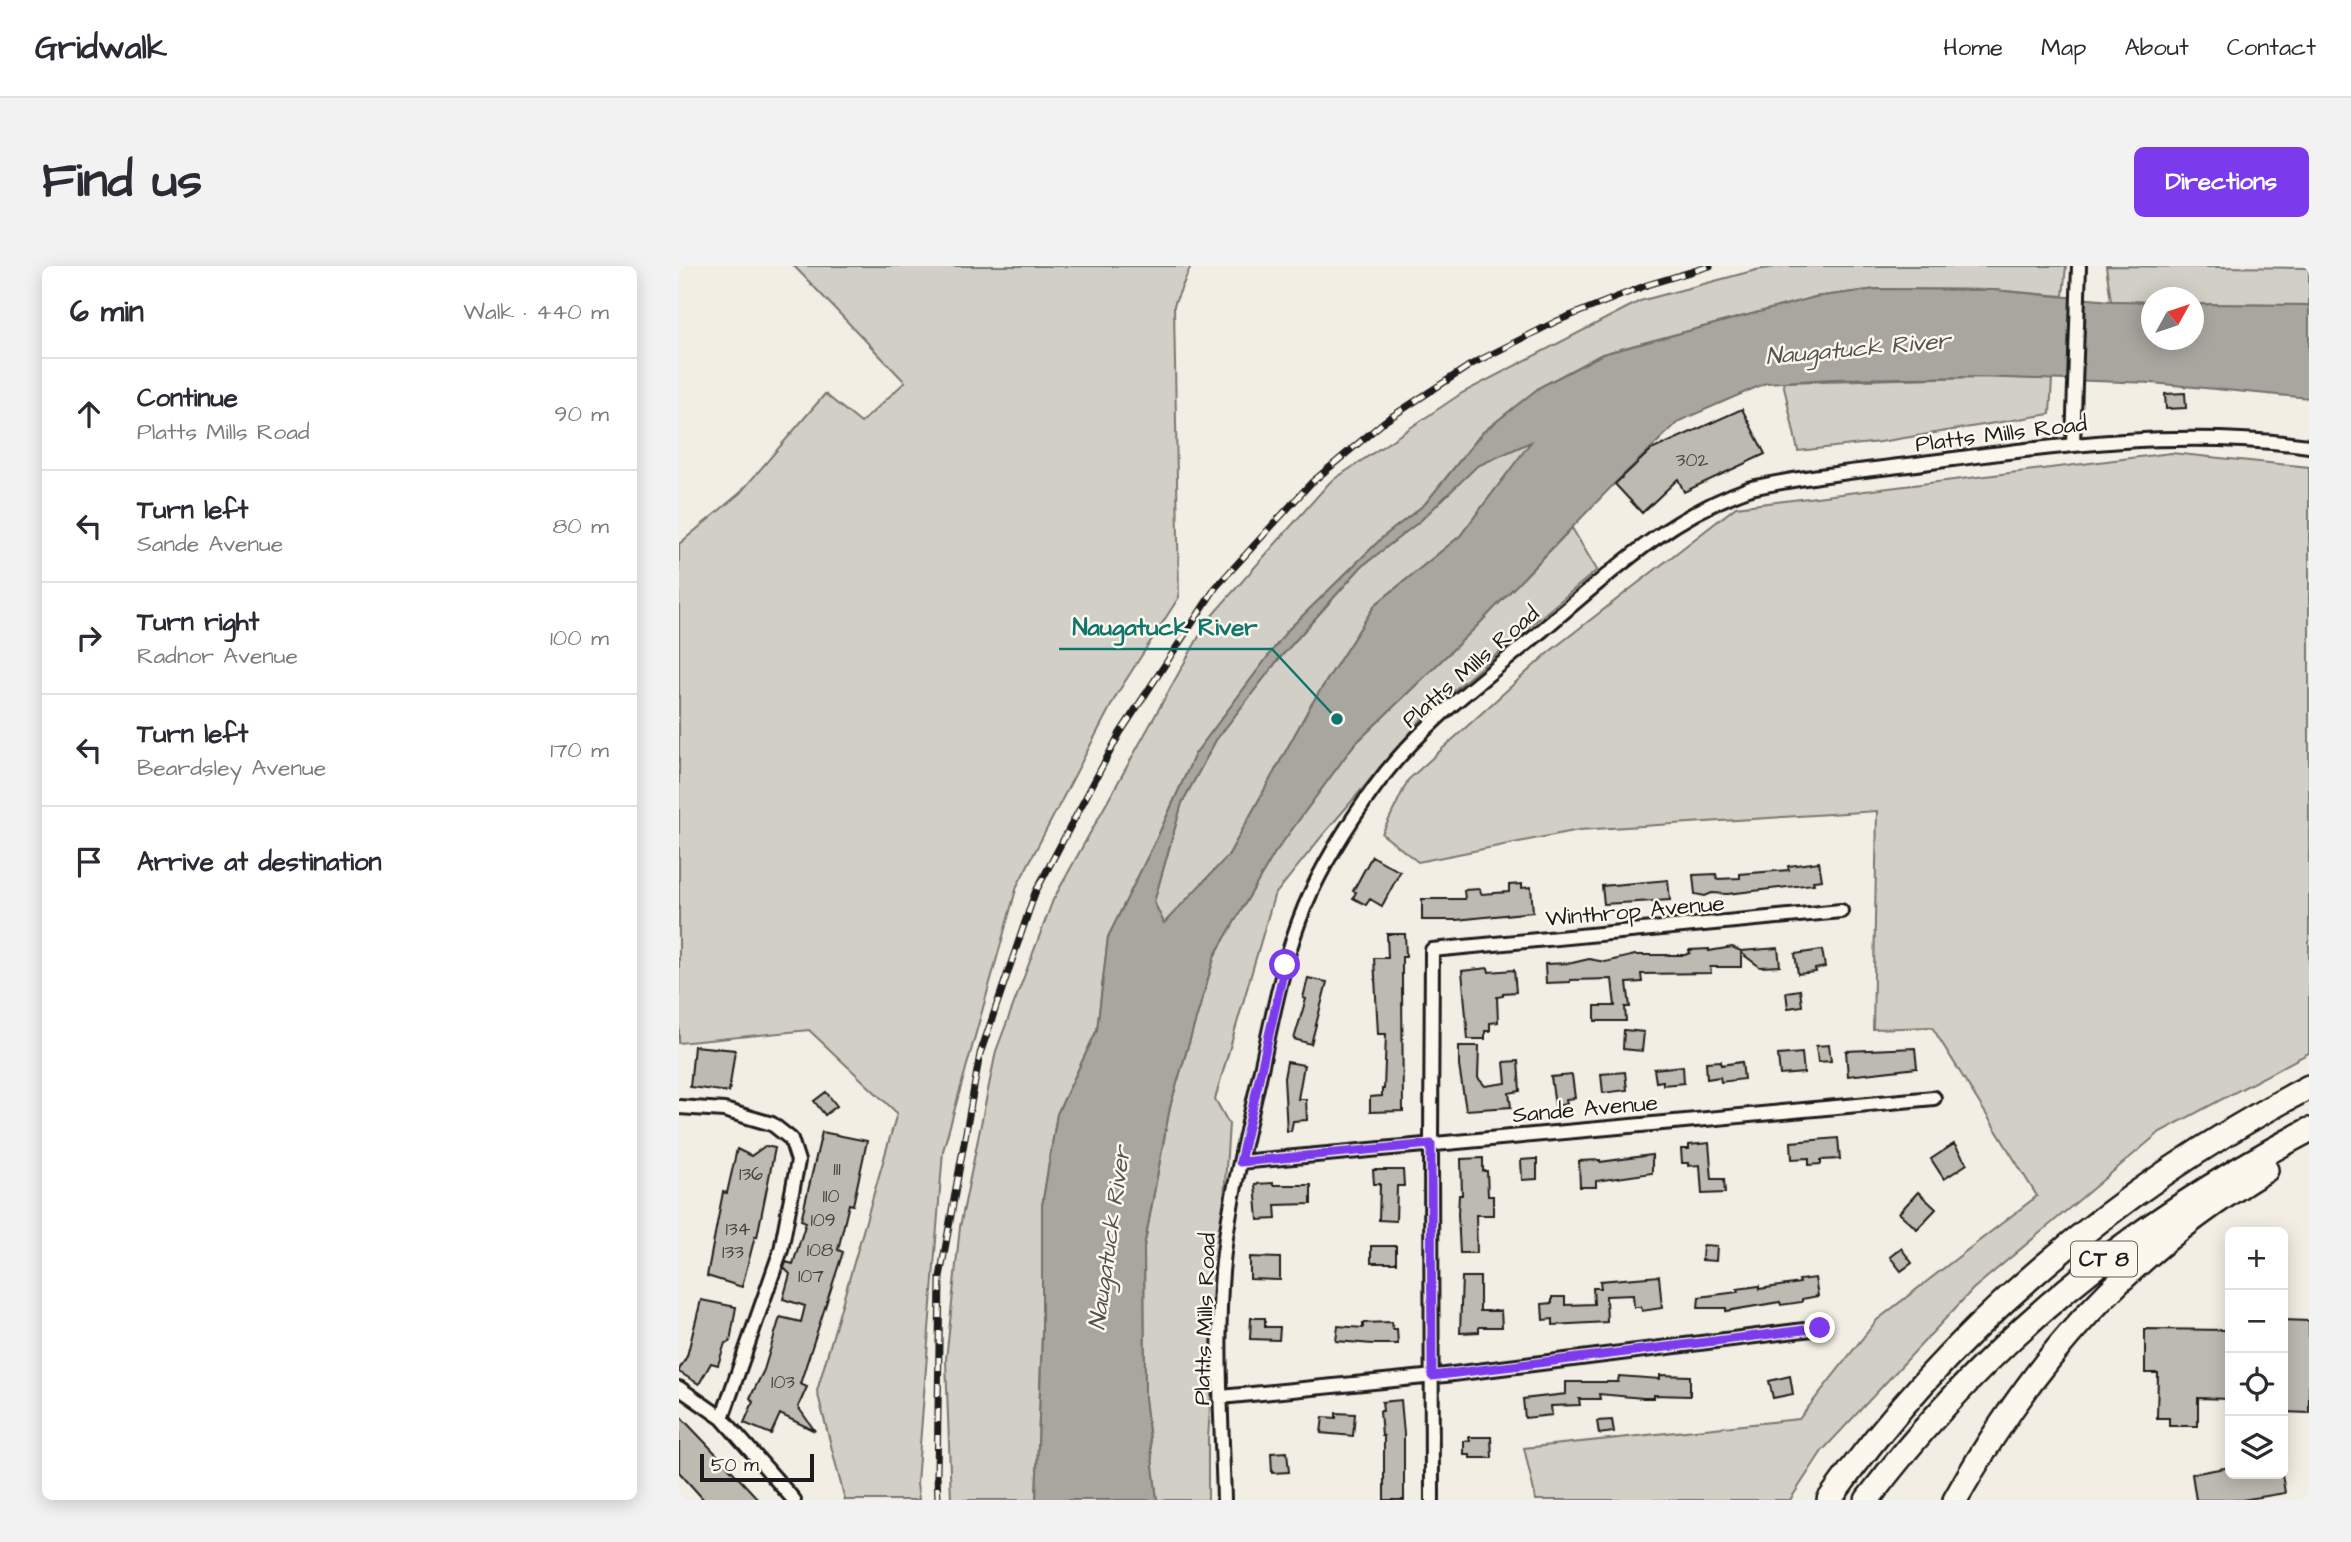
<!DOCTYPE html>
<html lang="en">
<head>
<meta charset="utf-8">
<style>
	body { margin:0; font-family:"Architects Daughter",sans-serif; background:#f2f2f3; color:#2b2b33 }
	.controls { position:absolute; right:21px; bottom:21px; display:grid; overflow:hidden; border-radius:10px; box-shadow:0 4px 18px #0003 }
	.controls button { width:63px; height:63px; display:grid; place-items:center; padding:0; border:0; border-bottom:2px solid #e1e1e2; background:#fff; color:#2b2b33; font:35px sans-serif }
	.compass { position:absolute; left:1462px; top:21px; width:63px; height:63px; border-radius:50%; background:#fff; box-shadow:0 4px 18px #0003; rotate:50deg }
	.scale { position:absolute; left:21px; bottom:18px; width:114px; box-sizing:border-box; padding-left:7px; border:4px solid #1c1c1c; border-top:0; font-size:19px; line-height:24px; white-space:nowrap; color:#1c1c1c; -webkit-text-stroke:5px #fbf7ec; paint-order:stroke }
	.stop { position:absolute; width:21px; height:21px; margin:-16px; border:5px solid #7c3aed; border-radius:50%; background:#fff }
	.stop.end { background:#7c3aed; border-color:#fff; box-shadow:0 2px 7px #0008 }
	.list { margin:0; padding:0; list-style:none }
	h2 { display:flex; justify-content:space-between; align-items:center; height:91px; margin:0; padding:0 28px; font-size:30px }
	h2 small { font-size:23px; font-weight:400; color:#7c7c81 }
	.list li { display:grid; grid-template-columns:46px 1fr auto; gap:21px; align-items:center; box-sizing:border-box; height:112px; padding:0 28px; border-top:2px solid #e1e1e2 }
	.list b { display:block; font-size:26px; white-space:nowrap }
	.list p { margin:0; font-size:23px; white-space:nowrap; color:#7c7c81 }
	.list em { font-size:23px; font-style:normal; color:#7c7c81 }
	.icon { flex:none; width:38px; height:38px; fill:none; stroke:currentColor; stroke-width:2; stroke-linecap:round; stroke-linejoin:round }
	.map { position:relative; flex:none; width:1630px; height:1234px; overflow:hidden; border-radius:10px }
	header { display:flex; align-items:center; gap:42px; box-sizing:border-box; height:98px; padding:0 35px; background:#fff; border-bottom:2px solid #e1e1e2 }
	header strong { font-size:33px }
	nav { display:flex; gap:38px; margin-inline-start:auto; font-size:24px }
	.intro { display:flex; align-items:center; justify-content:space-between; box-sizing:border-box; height:168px; padding:0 42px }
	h1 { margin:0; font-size:49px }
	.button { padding:18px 32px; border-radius:10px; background:#7c3aed; color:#fff; font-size:24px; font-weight:700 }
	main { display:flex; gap:42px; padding:0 42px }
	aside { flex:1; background:#fff; border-radius:10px; box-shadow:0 4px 18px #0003 }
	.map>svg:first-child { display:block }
</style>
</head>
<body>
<header>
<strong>Gridwalk</strong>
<nav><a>Home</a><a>Map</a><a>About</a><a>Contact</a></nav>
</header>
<div class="intro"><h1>Find us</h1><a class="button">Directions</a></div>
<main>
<aside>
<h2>6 min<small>Walk · 440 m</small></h2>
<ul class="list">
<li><svg class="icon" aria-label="ahead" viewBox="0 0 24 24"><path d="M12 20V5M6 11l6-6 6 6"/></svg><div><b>Continue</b><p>Platts Mills Road</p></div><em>90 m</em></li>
<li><svg class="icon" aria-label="left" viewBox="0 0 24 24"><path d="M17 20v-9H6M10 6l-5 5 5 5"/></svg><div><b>Turn left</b><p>Sande Avenue</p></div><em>80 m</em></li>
<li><svg class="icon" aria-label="right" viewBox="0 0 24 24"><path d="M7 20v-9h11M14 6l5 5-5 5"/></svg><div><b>Turn right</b><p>Radnor Avenue</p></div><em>100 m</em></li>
<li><svg class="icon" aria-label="left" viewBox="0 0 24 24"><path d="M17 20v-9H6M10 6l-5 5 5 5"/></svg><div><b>Turn left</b><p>Beardsley Avenue</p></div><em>170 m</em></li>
<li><svg class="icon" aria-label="arrive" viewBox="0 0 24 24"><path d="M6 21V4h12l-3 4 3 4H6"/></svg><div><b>Arrive at destination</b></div></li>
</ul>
</aside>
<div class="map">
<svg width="1630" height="1234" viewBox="0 0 1630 1234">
	<rect width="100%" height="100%" fill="#f2eee4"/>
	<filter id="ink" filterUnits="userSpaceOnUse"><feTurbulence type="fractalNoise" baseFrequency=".0143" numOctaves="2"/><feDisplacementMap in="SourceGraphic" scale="14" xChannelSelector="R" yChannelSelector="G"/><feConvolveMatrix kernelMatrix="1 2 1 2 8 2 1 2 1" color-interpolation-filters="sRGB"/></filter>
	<g filter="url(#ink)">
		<path fill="#d2cfc6" stroke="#777671" stroke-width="2" d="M 115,0 L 512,0 L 495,39 L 500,331 L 438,428 L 338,620 L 264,885 L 238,1217 L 240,1234 L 166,1234 L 138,1125 L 218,847 L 130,764 L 0,777 L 0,278 L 61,227 L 146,128 L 182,157 L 226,116 Z
			M 1103,0 L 1387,0 L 1384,30 L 1314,24 L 1197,23 L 1136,31 L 923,88 L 861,121 L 803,167 L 746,238 L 704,271 L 608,365 L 516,488 L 478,572 L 429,671 L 418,764 L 378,848 L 363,940 L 363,1066 L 357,1234 L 272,1234 L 267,1094 L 281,961 L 317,785 L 374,634 L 529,354 L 651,216 L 783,127 L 961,35 L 1077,4 Z
			M 1427,0 L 1630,2 L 1630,39 L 1515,38 L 1514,32 L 1472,32 L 1472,36 L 1432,35 Z
			M 1301,111 L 1373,113 L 1371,148 L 1201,176 L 1119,185 L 1104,116 Z
			M 853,175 L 781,270 L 696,339 L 632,439 L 549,590 L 485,658 L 475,636 L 503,537 L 537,474 L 599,394 L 682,301 L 741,255 L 798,200 Z
			M 1492,187 L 1630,201 L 1630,787 L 1481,866 L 1294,1023 L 1143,1185 L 1111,1234 L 857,1234 L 845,1182 L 1120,1153 L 1198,1054 L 1358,930 L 1253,761 L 1194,763 L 1198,545 L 900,564 L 739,596 L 703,568 L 729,514 L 870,386 L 1057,241 Z
			M 893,262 L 918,304 L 748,447 L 643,570 L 595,630 L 536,833 L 550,858 L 529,1173 L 529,1234 L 478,1234 L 466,1132 L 465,981 L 491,841 L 536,689 L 595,588 L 674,480 L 796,362 Z"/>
		<path fill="#a9a6a0" stroke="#716f6b" stroke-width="2" fill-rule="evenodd" d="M 1197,23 L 1314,24 L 1432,35 L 1472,36 L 1472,74 L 1514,74 L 1515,38 L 1630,39 L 1630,132 L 1473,117 L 1301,111 L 1154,113 L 1087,117 L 1000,155 L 936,217 L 796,362 L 674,480 L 595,588 L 536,689 L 491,841 L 465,981 L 466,1132 L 478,1234 L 357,1234 L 363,1072 L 363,940 L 378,848 L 418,764 L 429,671 L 478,572 L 516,488 L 608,365 L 704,271 L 746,238 L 803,167 L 861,121 L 924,88 L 1136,31 ZM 852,176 L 781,270 L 696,339 L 632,439 L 549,590 L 485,657 L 475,636 L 503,537 L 537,474 L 599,394 L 682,301 L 741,255 L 798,200 Z"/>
		<path fill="#bdbab1" stroke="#1c1c1c" stroke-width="2" d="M 1506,127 L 1507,142 L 1487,143 L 1486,128 Z
			M 1063,143 L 1086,188 L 1005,226 L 999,213 L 963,247 L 936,218 L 972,184 Z
			M 693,590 L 721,606 L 703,640 L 691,633 L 687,639 L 674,632 L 677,626 L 674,625 Z
			M 1140,596 L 1143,614 L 1134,615 L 1135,618 L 1048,628 L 1033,627 L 1026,630 L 1016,628 L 1014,609 L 1037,608 L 1038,613 L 1061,612 L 1061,608 L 1110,604 L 1109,600 Z
			M 989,614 L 991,634 L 925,638 L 923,620 Z
			M 843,618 L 843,622 L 852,621 L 854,646 L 777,654 L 743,654 L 743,633 L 786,633 L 785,624 L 801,623 L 802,628 L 830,626 L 830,619 Z
			M 708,668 L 726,668 L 727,691 L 723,691 L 723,719 L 724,845 L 691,846 L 691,831 L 703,830 L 703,823 L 705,823 L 707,768 L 699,768 L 695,692 L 709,692 Z
			M 1053,681 L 1062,685 L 1099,682 L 1101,700 L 1081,701 L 1062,687 L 1062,701 L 1031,701 L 1032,707 L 962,708 L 963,716 L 948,717 L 951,741 L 946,741 L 947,755 L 916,755 L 916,740 L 936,740 L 933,713 L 891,714 L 891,716 L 867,717 L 866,698 L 893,697 L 910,693 L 926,696 L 956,689 L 1006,689 L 1011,687 L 1010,684 L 1030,683 L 1030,685 Z
			M 1143,684 L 1146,701 L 1136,703 L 1137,706 L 1119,708 L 1116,688 Z
			M 809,702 L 810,706 L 835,704 L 837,726 L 824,727 L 824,730 L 818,731 L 819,756 L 811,757 L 811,765 L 806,765 L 806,773 L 789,773 L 783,705 Z
			M 629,712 L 648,716 L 632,778 L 615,773 L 627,733 L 624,732 Z
			M 1121,724 L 1123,740 L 1109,742 L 1107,726 Z
			M 945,764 L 965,766 L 963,785 L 944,783 Z
			M 1150,779 L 1152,795 L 1139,796 L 1137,780 Z
			M 15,780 L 56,784 L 50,826 L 11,821 Z
			M 780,780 L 800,780 L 799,812 L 806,820 L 827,817 L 825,796 L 839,795 L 841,825 L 830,827 L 832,841 L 787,844 L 780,800 Z
			M 1236,782 L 1238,802 L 1169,810 L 1167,785 Z
			M 1123,787 L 1125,807 L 1101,809 L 1099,789 Z
			M 1042,795 L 1042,799 L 1063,796 L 1065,813 L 1042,816 L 1041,811 L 1028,813 L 1027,796 Z
			M 608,796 L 625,799 L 619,833 L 627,833 L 628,854 L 614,855 L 612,865 L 608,865 L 605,812 Z
			M 1004,800 L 1005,817 L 984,819 L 984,815 L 977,816 L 975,803 Z
			M 946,806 L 948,824 L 924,827 L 922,808 Z
			M 893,809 L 896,832 L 887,833 L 888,838 L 876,840 L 872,811 Z
			M 147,826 L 158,840 L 146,849 L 135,835 Z
			M 143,866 L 188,875 L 174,939 L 170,938 L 159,984 L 164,986 L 121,1118 L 128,1121 L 119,1141 L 136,1165 L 101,1148 L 92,1168 L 65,1157 L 74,1136 L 71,1132 L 85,1104 L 101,1051 L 122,1056 L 126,1040 L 104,1033 L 111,1008 L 105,1002 L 107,996 L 114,998 L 127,956 L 122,954 Z
			M 1159,872 L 1161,893 L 1142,894 L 1142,898 L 1130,899 L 1130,892 L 1113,893 L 1112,876 Z
			M 1030,877 L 1033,913 L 1045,913 L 1046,927 L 1023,928 L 1021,899 L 1009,900 L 1009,897 L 1003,897 L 1002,883 L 1010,883 L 1010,879 Z
			M 1275,878 L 1288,898 L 1265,913 L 1252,893 Z
			M 86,880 L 96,882 L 78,971 L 76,970 L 63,1021 L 28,1010 L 44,926 L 48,927 L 58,883 L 72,890 Z
			M 973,889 L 973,907 L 917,915 L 917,921 L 901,921 L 900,895 L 921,894 L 921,896 Z
			M 804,892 L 804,905 L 808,905 L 809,930 L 814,930 L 814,949 L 797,949 L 798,987 L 781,987 L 779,948 L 780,929 L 783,929 L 782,893 Z
			M 855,893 L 858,893 L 858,913 L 843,914 L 842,894 Z
			M 694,904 L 724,904 L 725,920 L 718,920 L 717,955 L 700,954 L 701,918 L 695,918 Z
			M 594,917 L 594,919 L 632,919 L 632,938 L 596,939 L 597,953 L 579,954 L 576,918 Z
			M 1239,926 L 1257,943 L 1238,963 L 1220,947 Z
			M 1024,979 L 1038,980 L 1037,995 L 1023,994 Z
			M 692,980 L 717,980 L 717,997 L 692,997 Z
			M 1222,982 L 1233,997 L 1222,1005 L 1211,991 Z
			M 571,991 L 601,992 L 601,1014 L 571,1013 Z
			M 980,1010 L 983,1042 L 963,1045 L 962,1041 L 955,1041 L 954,1029 L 927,1030 L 928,1056 L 874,1059 L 874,1053 L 864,1054 L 863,1038 L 873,1037 L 873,1031 L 886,1031 L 886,1039 L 915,1038 L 914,1022 L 922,1022 L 921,1015 Z
			M 783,1011 L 801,1011 L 801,1045 L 822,1045 L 823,1061 L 800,1061 L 800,1066 L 781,1067 Z
			M 1136,1012 L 1139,1030 L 1123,1033 L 1123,1036 L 1102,1039 L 1101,1036 L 1047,1045 L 1047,1042 L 1019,1042 L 1020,1031 L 1059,1026 L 1058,1023 L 1080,1020 L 1080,1023 L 1121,1017 L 1120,1014 Z
			M 22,1034 L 57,1041 L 51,1076 L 46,1077 L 39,1099 L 32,1097 L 20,1118 L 0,1106 L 0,1104 L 8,1090 Z
			M 572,1052 L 586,1052 L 586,1061 L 601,1061 L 600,1074 L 571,1073 Z
			M 1604,1054 L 1630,1055 L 1630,1147 L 1604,1146 Z
			M 713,1056 L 714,1063 L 718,1063 L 719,1078 L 694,1078 L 657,1075 L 659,1060 L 684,1062 L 684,1057 Z
			M 1466,1063 L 1551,1064 L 1551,1133 L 1519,1132 L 1519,1160 L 1490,1160 L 1490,1152 L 1478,1152 L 1479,1107 L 1466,1107 Z
			M 981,1109 L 1011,1110 L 1011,1130 L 975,1129 L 975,1132 L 964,1132 L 920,1128 L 921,1133 L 900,1133 L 901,1139 L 872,1140 L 873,1149 L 846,1152 L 844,1133 L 887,1128 L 887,1116 L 939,1116 L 940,1110 L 981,1113 Z
			M 1111,1110 L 1114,1128 L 1094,1132 L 1090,1115 Z
			M 722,1134 L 725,1168 L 725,1234 L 705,1234 L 705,1170 L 703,1170 L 701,1145 L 704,1145 L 703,1136 Z
			M 657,1147 L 676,1148 L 674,1170 L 642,1167 L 644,1151 L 657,1152 Z
			M 0,1149 L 40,1191 L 80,1234 L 25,1234 L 0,1206 Z
			M 933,1154 L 935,1166 L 920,1168 L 918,1155 Z
			M 790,1171 L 812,1171 L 813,1192 L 791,1192 L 791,1189 L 785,1189 L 785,1175 L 791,1175 Z
			M 608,1186 L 610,1206 L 593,1207 L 592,1187 Z
			M 1551,1201 L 1551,1208 L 1603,1208 L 1606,1227 L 1563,1234 L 1517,1234 L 1513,1208 Z"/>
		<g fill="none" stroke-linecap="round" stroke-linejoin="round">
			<defs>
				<path id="street" d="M 1394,178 L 1400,0
					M 0,841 L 45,844 L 93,858 L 112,873 L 119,895 L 102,984 L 43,1152
					M 561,896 L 1255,832
					M 0,1122 L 43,1152 L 115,1234
					M 542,1131 L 766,1109 L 1141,1062
					M 545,1234 C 543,1159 537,1081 543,1006 C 548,946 563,888 576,830 C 591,767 601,700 626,640 C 644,597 671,555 698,518 C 742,458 804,414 860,367 C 928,310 986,252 1072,222 C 1131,209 1192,204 1252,196 C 1378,179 1503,163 1630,180
					M 753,1234 L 752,878 L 753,684 L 1162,645"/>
				<path id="highway" d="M 1150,1234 C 1273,1061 1442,919 1630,821
					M 1188,1234 C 1309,1073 1452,958 1630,864
					M 1276,1234 C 1355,1093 1448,988 1587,904"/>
			</defs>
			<use href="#street" stroke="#1c1c1c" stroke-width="18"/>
			<use href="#highway" stroke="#1c1c1c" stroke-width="28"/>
			<use href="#street" stroke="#fbf7ec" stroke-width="12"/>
			<use href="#highway" stroke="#fbf7ec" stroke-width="23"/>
			<defs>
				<path id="rail" d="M 259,1234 L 258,1209 L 261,1011 L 301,788 L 356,627 L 441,467 L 537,321 L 632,217 L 706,155 L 793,98 L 878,55 L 968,19 L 1031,0"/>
			</defs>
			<use href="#rail" stroke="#1c1c1c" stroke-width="7"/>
			<use href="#rail" stroke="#fbf7ec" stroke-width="4.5" stroke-dasharray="13" stroke-linecap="butt"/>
		</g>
	</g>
	<g fill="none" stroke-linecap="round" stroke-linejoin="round" filter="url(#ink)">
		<path stroke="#7c3aed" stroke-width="9" d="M 606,699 L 561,896 L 752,878 L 753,1110 L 1141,1062"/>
	</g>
	<g text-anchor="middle" stroke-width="5" stroke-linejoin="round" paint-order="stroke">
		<g font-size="19" fill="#444441">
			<text x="1013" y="200">302</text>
			<text x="158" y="909">111</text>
			<text x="72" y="914">136</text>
			<text x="152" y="936">110</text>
			<text x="144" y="960">109</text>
			<text x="59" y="969">134</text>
			<text x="141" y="990">108</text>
			<text x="54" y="992">133</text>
			<text x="132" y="1016">107</text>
			<text x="104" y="1122">103</text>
		</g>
		<rect fill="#fbf7ec" stroke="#5f5e5a" stroke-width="2" x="1392" y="975.5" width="66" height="35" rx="5"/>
		<g font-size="21" font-weight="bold" fill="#1c1c1c">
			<text x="1425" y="1000">CT 8</text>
		</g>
		<g font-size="23" fill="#1c1c1c" stroke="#fbf7ec">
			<text transform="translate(1322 167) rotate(-7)" y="8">Platts Mills Road</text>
			<text transform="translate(791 400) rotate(-41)" y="8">Platts Mills Road</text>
			<text transform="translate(956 644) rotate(-5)" y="8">Winthrop Avenue</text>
			<text transform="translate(906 842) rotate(-5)" y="8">Sande Avenue</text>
			<text transform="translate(525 1053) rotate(-88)" y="8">Platts Mills Road</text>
		</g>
		<g font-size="24" font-style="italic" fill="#545351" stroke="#fbf7ec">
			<text transform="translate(1179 82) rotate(-5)" y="8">Naugatuck River</text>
			<text transform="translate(430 972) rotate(-82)" y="8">Naugatuck River</text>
		</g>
	</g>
	<path fill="none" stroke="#0f766e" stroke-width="2.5" d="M658 453L593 383H380"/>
	<circle fill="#0f766e" stroke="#fbf7ec" stroke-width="2.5" cx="658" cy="453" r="7"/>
	<g font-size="24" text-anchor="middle" font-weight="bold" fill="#0f766e" stroke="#fbf7ec" stroke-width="5" stroke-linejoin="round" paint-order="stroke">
		<text x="486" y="369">Naugatuck River</text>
	</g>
</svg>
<div class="controls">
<button>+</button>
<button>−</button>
<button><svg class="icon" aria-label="locate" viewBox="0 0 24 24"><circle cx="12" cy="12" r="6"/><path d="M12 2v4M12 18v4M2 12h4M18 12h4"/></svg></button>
<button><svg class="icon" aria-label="layers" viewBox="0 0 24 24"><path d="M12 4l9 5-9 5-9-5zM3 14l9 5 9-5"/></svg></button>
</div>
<svg class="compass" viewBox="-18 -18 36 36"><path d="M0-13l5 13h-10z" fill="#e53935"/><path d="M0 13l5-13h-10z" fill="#7c7c81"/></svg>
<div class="scale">50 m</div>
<div class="stop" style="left:606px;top:699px"></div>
<div class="stop end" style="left:1141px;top:1062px"></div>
</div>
</main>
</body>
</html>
